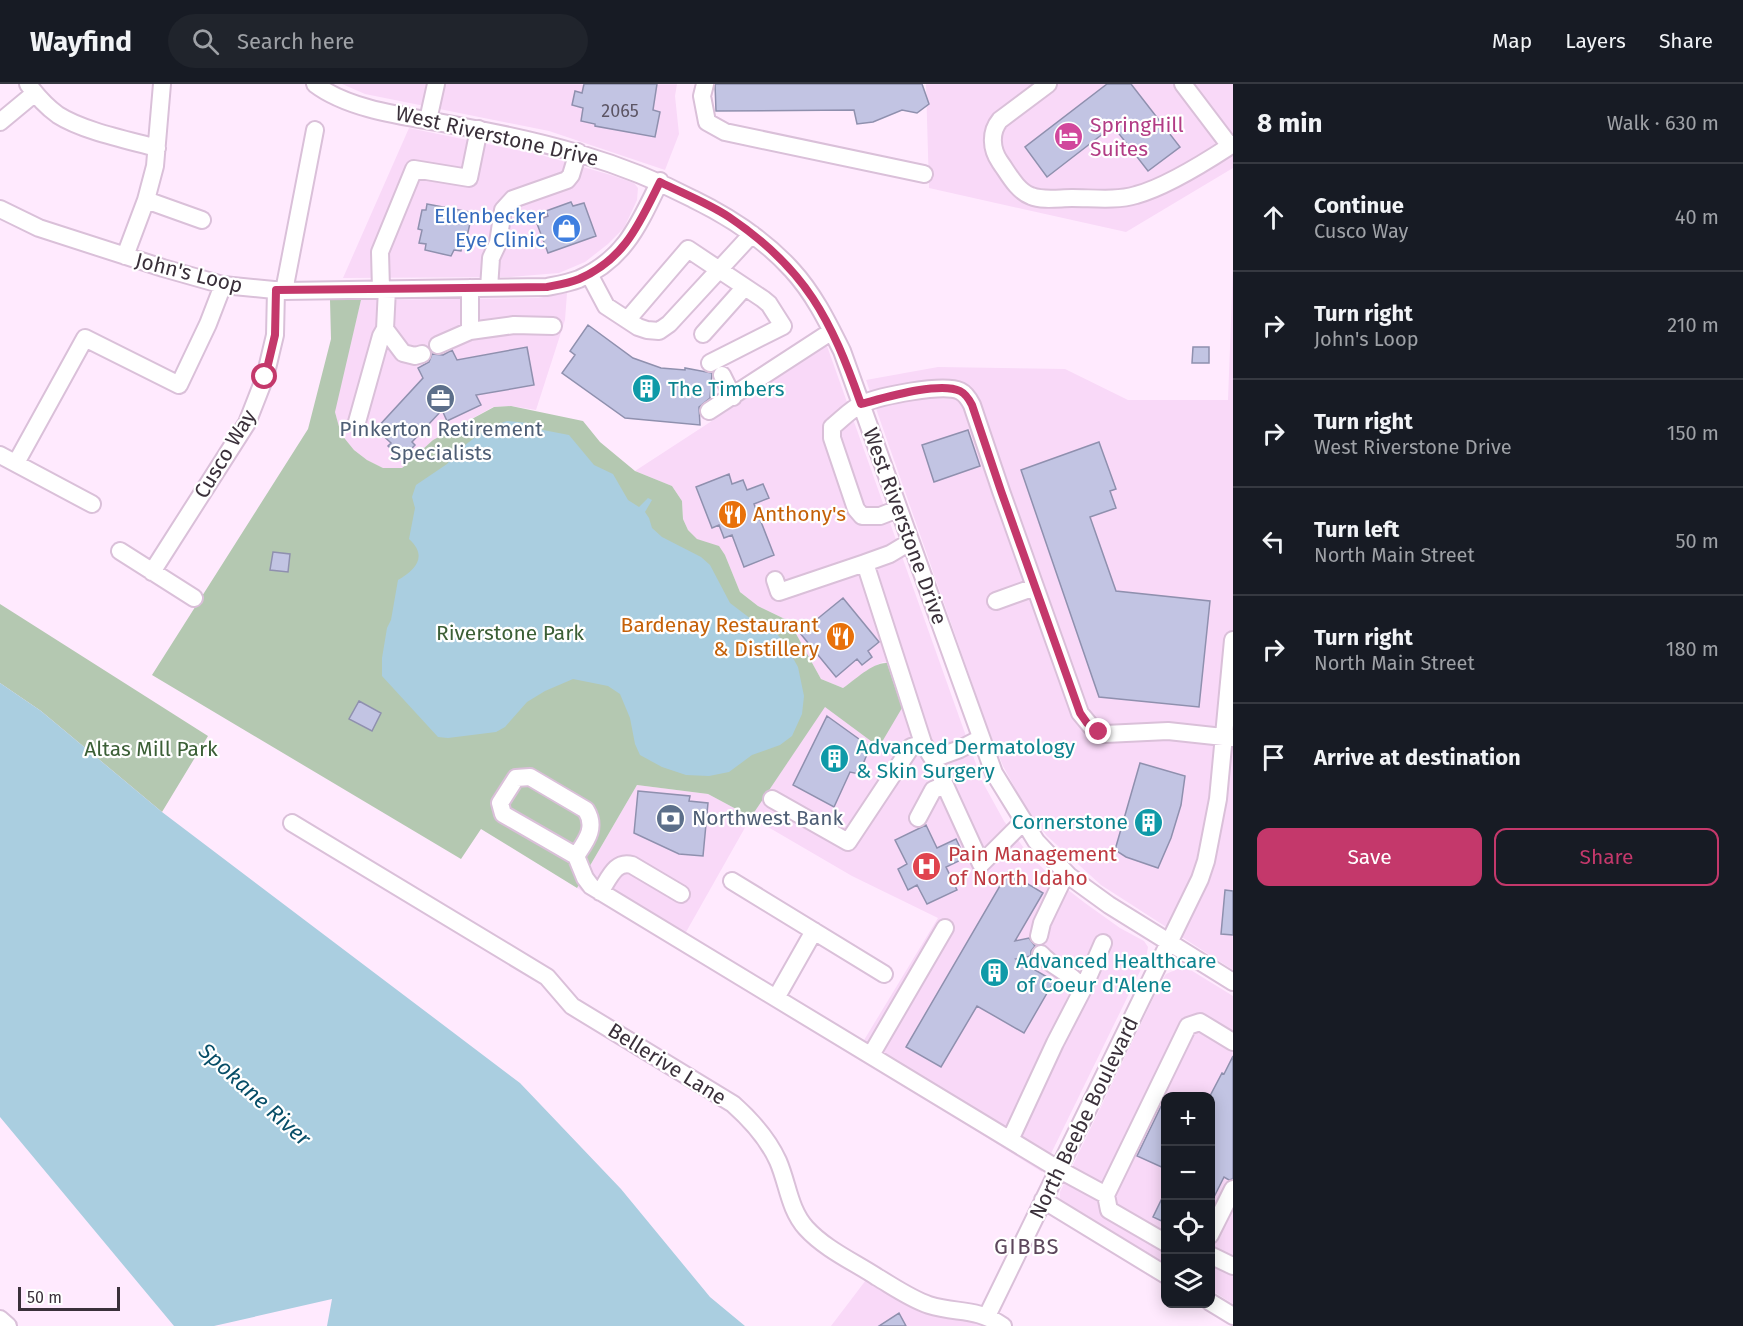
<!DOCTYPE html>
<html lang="en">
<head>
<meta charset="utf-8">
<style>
	body { margin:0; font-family:"Fira Sans",sans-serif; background:#20242c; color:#f1f3f6 }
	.controls { position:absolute; right:18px; bottom:18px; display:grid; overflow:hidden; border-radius:12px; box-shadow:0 3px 15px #0003 }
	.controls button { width:54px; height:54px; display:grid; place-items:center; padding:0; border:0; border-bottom:2px solid #363941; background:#171b24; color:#f1f3f6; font:30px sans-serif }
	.scale { position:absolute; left:18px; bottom:15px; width:102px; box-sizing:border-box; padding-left:6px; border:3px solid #3a303a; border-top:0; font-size:16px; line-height:21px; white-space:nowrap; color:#3a303a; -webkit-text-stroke:4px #fff; paint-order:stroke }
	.stop { position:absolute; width:18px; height:18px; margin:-14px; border:4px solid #c4386b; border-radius:50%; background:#fff }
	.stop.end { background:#c4386b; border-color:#fff; box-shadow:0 2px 6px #0008 }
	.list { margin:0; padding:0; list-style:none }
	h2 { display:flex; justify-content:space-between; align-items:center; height:78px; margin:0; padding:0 24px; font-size:26px }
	h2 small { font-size:20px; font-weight:400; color:#9ea1a6 }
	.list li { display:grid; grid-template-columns:39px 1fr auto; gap:18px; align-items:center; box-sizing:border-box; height:108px; padding:0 24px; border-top:2px solid #363941 }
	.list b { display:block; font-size:22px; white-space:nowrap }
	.list p { margin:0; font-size:20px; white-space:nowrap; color:#9ea1a6 }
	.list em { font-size:20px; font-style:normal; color:#9ea1a6 }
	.actions { display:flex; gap:12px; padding:18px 24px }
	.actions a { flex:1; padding:14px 0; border:2px solid #c4386b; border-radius:12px; text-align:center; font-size:21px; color:#c4386b }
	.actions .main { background:#c4386b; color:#fff }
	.icon { flex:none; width:33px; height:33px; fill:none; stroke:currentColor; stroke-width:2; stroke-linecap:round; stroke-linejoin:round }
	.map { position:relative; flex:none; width:1233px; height:1242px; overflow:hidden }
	header { display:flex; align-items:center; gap:36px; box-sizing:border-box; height:84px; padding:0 30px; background:#171b24; border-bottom:2px solid #363941 }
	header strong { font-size:28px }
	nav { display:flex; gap:33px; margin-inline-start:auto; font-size:21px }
	.search { width:420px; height:54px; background:#20242c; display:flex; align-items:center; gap:15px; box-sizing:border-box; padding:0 21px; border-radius:33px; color:#9ea1a6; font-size:22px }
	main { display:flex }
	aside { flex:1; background:#171b24 }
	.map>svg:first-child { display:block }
</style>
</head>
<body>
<header>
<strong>Wayfind</strong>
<div class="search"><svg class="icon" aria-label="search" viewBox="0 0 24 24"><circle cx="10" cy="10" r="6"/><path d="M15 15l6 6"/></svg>Search here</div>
<nav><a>Map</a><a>Layers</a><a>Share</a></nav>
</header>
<main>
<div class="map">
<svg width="1233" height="1242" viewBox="0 0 1233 1242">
	<rect width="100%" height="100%" fill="#ffeafe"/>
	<path fill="#f9d9f8" d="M 342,0 L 677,0 L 675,12 L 679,50 L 665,86 L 549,47 L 365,10 Z
		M 926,0 L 1233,0 L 1233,84 L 1126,148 L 929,104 Z
		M 409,44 L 541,71 L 611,91 L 634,99 L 638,104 L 637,116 L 624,144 L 608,160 L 585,178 L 559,189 L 510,193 L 343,194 Z
		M 1233,183 L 1233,886 L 1101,801 L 1047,752 L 1029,730 L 1003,682 L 987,642 L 866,296 L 938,283 L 1065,285 L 1128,316 L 1228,316 Z
		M 567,209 L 565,236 L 536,326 L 511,322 L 493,323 L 433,356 L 402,384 L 383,384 L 367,376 L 354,366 L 341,350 L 335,328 L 335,321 L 361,216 L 538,214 Z
		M 827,262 L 982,697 L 1004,737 L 1029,771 L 1054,795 L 1085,819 L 1120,844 L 1144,857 L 1148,863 L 1146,875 L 1042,1088 L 855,971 L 938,834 L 852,792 L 751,733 L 677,864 L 577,804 L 637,701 L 708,710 L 751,733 L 825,622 L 902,621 L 886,579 L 883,578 L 875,582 L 843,604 L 821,595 L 789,537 L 758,522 L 740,508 L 725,471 L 696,455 L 688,446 L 683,435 L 682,417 L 672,402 L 635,387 Z
		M 1180,884 L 1189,885 L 1233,912 L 1233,1220 L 1211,1206 L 1210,1012 L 1166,1012 L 1165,1179 L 1063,1120 L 1060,1115 L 1060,1108 L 1160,900 L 1166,890 Z
		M 866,1196 L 909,1222 L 930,1230 L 965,1235 L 986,1242 L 831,1242 Z"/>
	<path fill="#b4c8b1" d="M 330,216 L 361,216 L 335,328 L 341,350 L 354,366 L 367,376 L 383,384 L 402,384 L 433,356 L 494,323 L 511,322 L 583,337 L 600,358 L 635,387 L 672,402 L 682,417 L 683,435 L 688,446 L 697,455 L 719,462 L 725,471 L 740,508 L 758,522 L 789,537 L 821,595 L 843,604 C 855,596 873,578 887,579 L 902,624 L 879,663 L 825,623 L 751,733 L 708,710 L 637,701 L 577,804 L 481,745 L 461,775 L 152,591 L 308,345 L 331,255 Z
		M 0,520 L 208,652 L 162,728 L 41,627 L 0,599 Z"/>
	<path fill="#aacee0" d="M 507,337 L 527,339 L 543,346 L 569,351 L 594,381 L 613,390 L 628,416 L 639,423 L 648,414 L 652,416 L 645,428 L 649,434 L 652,444 L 662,453 L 701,473 L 710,481 L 730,519 L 751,535 L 777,550 L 784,558 L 798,583 L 804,612 L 802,630 L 792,652 L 780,661 L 752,671 L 729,688 L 709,692 L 686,691 L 662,683 L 640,671 L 635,660 L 630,634 L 620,610 L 608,602 L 573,595 L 545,607 L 527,618 L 505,643 L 496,648 L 448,654 L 438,653 L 382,592 L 382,574 L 387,544 L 391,536 L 398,496 C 416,486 428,472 409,455 L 415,424 L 412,413 L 416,401 L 447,380 L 460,365 L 487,344 Z
		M 0,599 L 41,627 L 162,728 L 520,999 L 621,1105 L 710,1213 L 745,1242 L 327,1242 L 332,1215 L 214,1242 L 174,1242 L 0,1033 Z"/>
	<path fill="#c2c4e3" stroke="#8f90ae" stroke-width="1.5" d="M 584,0 L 657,0 L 653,26 L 660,28 L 655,53 L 595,42 L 595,40 L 581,37 L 583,24 L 572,21 L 575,7 L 582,9 Z
		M 715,0 L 922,0 L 929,20 L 917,29 L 902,26 L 873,38 L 857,40 L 854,26 L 716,27 Z
		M 1107,0 L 1131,0 L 1180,63 L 1148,87 L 1113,42 L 1047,93 L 1025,63 Z
		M 571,118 L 573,122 L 584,119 L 596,152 L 548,169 L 536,137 L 548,132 L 546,127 Z
		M 427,120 L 470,128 L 468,135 L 471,135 L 466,157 L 463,156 L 461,167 L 454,166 L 451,172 L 425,166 L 426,160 L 419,159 L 422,146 L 418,145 L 422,126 L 426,126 Z
		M 588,241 L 633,274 L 661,284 L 685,286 L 685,284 L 712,289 L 710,314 L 699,323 L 700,341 L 625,334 L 562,289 L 575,271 L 570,267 Z
		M 527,263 L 534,301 L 476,311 L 481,321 L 447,337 L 442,326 L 412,358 L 415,361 L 402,375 L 388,362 L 391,359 L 376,345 L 423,294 L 418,284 L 429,278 L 432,270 L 443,271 L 452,266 L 457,276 Z
		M 1193,263 L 1209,263 L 1209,279 L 1192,279 Z
		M 968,346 L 980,382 L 934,398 L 922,361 Z
		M 1099,358 L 1116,405 L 1110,407 L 1116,424 L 1090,433 L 1116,507 L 1210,517 L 1199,623 L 1099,613 L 1021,386 Z
		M 729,390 L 732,400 L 743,396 L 747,406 L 763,400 L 769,414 L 754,420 L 774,471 L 744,483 L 732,451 L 724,454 L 719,441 L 712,444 L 696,403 Z
		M 273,468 L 290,470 L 288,488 L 270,486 Z
		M 843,514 L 879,558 L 868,567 L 872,573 L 862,581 L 857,575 L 836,593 L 800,549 Z
		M 359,617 L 381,629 L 372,647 L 349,635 Z
		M 827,632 L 870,663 L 859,690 L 850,688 L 834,723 L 793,701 Z
		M 1140,679 L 1185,692 L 1181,721 L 1171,754 L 1158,784 L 1126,773 L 1115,766 Z
		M 638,707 L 690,712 L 689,717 L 708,719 L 703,772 L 679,770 L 634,749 Z
		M 926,741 L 937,764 L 956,755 L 965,774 L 946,783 L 957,806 L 927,820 L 917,801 L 908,806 L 898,785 L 907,780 L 895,756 Z
		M 1008,788 L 1043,809 L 1015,857 L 1029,854 L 1035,862 L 1031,867 L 1031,872 L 1016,875 L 1054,897 L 1024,949 L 977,922 L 941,983 L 906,963 Z
		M 1225,806 L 1233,807 L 1233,851 L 1221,850 Z
		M 1233,972 L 1233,1095 L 1229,1096 L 1224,1093 L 1210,1121 L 1210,1012 L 1222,989 L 1224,990 Z
		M 1166,1012 L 1166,1085 L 1137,1072 Z
		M 1166,1106 L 1166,1139 L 1153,1133 Z
		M 899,1229 L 906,1242 L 879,1242 Z"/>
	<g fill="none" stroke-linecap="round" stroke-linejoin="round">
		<defs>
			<path id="minor" d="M 28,0 C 36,11 47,23 58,31 C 83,47 128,56 157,64
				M 315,0 C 352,28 414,33 459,42 C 542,57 618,76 693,115 C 730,133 764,155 792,186 C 814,210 828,239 842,267 L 994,689 L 1036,757 L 1069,792 L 1109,821 L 1233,898
				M 705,0 L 702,12 L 707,38 L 725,48 L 924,90
				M 1048,0 L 1000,36 C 990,48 991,65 1000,78 C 1008,89 1017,107 1031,112 C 1043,117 1059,114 1072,114 C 1093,114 1116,117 1136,111 C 1166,103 1204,79 1230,62
				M 1183,0 L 1230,62 L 1233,60
				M 428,36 L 436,0
				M 0,38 L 35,9
				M 146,116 L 202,136
				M 0,125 L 39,144 L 163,184 L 223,201 L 284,207 L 547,203 C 557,201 569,199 579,195 C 625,175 639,140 660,97
				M 125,172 L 146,116 L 155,82 L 162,0
				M 589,190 L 606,222 L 638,243 L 647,246 L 659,247 L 669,240 L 752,150
				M 489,204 L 491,174 L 498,159 L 503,126 L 513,115 L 567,96 L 571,91 L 578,68
				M 381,205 L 380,168 L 414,85 L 469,94 L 479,45
				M 387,205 L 385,245 L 403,269 L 415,272 L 422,270
				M 284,207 L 315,46
				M 628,235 L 688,165 L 763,215 L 769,220 L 783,242 L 710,279
				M 470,247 L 514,241 L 553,242
				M 703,250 L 744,204
				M 438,261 L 470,247 L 470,204
				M 722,291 L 733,313
				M 709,327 L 832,247
				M 357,338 L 381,252 L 385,245
				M 0,371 L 92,420
				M 16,379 L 85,254 L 179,301 L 208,240 L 223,201
				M 898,425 L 880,432 L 862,432 L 856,425 L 832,354 L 832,343 C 842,335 852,324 862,320 C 880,312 943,299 960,307 C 966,310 969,315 972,321 L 1001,407 L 1080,629 L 1094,646 L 1105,650 L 1168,647 L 1233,654
				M 910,458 L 890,470 L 865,479 L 923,659 L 933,675 L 960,665 L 981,654
				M 120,467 L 194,514
				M 152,488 L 247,339 L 265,293 L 275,251 L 276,206
				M 775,496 L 779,508 L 865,479
				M 996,517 L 1035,503
				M 933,675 L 981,780 L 1024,737
				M 772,715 L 848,758 L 911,663 L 923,659
				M 918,734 L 933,706 L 945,701
				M 292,739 L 547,893 L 572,922 L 733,1020 C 751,1036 768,1055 778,1077 C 788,1100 789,1125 806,1144 C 825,1165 854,1178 877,1193 C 894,1203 911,1215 929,1221 C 958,1230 975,1223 1003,1242
				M 576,772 C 586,757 597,744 586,726 L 530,693 L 516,694 L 500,719 L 503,730 L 576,772 L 585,794 L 591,802 L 1058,1085 L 1106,1111 L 1188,942 L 1200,938 L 1233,958
				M 732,797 L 884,890
				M 600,808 C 609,795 615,776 632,781 L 681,810
				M 1039,852 L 1042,839 L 1066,789
				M 1083,905 L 1103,859
				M 776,914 L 814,847
				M 871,971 L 945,844
				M 1010,1056 L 1055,959 L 1083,905 C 1072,889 1053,884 1041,870
				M 1106,1111 L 1109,1126 L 1166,1159
				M 1043,1116 L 1166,1191
				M 1210,1151 L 1233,1105
				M 1210,1171 L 1233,1182
				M 1210,1218 L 1233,1232
				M 987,1232 L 1200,795 L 1206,777 L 1218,715 L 1233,556
				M 0,1235 L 8,1242"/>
		</defs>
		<use href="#minor" stroke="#dac0d9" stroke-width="20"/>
		<use href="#minor" stroke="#fff" stroke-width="16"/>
	</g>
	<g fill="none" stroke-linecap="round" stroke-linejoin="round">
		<path stroke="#c4386b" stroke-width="8" d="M 265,293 L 275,251 L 276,206 L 547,203 C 557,201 569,199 579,195 C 625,175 639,140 660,98 C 682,109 708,119 729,133 C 806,185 831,235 861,320 C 884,314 939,297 960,307 C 966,310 969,315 972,321 L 1001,407 L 1080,629 L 1087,639 L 1099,648"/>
	</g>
	<defs>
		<symbol id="hotel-disc" viewBox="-11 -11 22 22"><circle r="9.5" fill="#d1479c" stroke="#fff"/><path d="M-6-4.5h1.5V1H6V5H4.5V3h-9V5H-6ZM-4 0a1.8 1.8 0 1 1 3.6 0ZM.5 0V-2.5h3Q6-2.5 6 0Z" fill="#fff"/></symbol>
		<symbol id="shop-disc" viewBox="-11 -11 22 22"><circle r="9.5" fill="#3f7fe0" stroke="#fff"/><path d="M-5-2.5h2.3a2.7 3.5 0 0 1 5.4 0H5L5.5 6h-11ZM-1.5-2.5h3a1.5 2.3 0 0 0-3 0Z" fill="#fff"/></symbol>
		<symbol id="building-disc" viewBox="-11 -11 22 22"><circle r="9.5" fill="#0f9aa8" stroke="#fff"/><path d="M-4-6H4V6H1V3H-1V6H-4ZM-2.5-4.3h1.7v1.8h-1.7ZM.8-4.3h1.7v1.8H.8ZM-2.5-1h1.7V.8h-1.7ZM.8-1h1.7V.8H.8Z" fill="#fff"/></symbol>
		<symbol id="office-disc" viewBox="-11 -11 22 22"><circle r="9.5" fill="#5c6f8a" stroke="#fff"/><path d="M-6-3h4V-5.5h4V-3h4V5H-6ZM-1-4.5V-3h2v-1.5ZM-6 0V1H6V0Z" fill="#fff"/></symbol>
		<symbol id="restaurant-disc" viewBox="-11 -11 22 22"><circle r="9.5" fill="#e8710a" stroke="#fff"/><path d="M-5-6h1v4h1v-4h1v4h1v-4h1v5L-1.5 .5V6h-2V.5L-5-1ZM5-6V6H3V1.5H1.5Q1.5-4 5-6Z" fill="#fff"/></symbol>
		<symbol id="bank-disc" viewBox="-11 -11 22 22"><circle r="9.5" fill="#5c6f8a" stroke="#fff"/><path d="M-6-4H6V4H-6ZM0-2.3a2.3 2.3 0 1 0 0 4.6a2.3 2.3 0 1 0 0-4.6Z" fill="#fff"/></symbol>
		<symbol id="hospital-disc" viewBox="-11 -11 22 22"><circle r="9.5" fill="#e0444e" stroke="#fff"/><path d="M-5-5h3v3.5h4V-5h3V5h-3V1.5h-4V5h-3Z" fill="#fff"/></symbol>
	</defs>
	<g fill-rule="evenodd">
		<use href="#hotel-disc" x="1052" y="36" width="33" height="33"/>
		<use href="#shop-disc" x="550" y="128" width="33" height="33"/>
		<use href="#building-disc" x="630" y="288" width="33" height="33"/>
		<use href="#office-disc" x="424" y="298" width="33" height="33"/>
		<use href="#restaurant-disc" x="716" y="414" width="33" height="33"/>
		<use href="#restaurant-disc" x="824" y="536" width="33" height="33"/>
		<use href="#building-disc" x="818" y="658" width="33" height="33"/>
		<use href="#bank-disc" x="654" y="718" width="33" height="33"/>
		<use href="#building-disc" x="1132" y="722" width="33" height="33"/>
		<use href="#hospital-disc" x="910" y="766" width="33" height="33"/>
		<use href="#building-disc" x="978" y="872" width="33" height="33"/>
	</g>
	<g text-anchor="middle" stroke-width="4.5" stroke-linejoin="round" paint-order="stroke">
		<g font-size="18" fill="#5c5564">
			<text x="620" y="33">2065</text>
		</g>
		<g font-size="21" fill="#b23c85" stroke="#fff" text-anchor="start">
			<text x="1090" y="48">SpringHill<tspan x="1090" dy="24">Suites</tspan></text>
		</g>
		<g font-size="21" fill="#3a303a" stroke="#fff">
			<text transform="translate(497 52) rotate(13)" y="7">West Riverstone Drive</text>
			<text transform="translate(189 189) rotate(14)" y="7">John's Loop</text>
			<text transform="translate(225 370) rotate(-59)" y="7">Cusco Way</text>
			<text transform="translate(905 442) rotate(70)" y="7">West Riverstone Drive</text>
			<text transform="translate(667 980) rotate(32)" y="7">Bellerive Lane</text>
			<text transform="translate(1084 1034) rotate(-64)" y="7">North Beebe Boulevard</text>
		</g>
		<g font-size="21" fill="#366cbe" stroke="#fff" text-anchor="end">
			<text x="545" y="139">Ellenbecker<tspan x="545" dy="24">Eye Clinic</tspan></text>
		</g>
		<g font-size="21" fill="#0d838f" stroke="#fff" text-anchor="start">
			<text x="668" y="312">The Timbers</text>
			<text x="856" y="670">Advanced Dermatology<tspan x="856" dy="24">&amp; Skin Surgery</tspan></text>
			<text x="1128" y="745" text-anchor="end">Cornerstone</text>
			<text x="1016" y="884">Advanced Healthcare<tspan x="1016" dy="24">of Coeur d'Alene</tspan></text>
		</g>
		<g font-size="21" fill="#4e5e75" stroke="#fff">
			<text x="441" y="352">Pinkerton Retirement<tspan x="441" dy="24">Specialists</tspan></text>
			<text x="692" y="741" text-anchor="start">Northwest Bank</text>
		</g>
		<g font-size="21" fill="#c56008" stroke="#fff" text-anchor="start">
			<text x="753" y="437">Anthony's</text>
			<text x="819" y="548" text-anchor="end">Bardenay Restaurant<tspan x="819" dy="24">&amp; Distillery</tspan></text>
		</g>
		<g font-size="21" fill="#3b5f36" stroke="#fff">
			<text x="510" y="556">Riverstone Park</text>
			<text x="151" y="672">Altas Mill Park</text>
		</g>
		<g font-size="21" fill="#be3a42" stroke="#fff" text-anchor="start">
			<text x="948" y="777">Pain Management<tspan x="948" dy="24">of North Idaho</tspan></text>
		</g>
		<g font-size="22" font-style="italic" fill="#074e68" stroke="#fff">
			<text transform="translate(255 1010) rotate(42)" y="8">Spokane River</text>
		</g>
		<g font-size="22" letter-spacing="1.5" fill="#5d475c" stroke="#fff">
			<text x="1027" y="1170">GIBBS</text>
		</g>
	</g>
</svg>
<div class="controls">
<button>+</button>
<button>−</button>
<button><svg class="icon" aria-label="locate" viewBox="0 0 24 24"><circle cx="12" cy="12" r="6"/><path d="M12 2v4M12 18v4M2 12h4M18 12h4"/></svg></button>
<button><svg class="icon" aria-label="layers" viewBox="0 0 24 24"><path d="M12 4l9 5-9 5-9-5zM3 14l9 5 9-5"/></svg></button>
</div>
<div class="scale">50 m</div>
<div class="stop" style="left:265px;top:293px"></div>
<div class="stop end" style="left:1099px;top:648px"></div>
</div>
<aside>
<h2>8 min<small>Walk · 630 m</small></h2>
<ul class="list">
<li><svg class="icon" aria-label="ahead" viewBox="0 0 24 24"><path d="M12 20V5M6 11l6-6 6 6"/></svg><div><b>Continue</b><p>Cusco Way</p></div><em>40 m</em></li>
<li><svg class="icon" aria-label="right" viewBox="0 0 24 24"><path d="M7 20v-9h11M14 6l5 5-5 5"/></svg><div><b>Turn right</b><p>John's Loop</p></div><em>210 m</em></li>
<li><svg class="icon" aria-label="right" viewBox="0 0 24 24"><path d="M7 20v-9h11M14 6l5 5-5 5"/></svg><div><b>Turn right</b><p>West Riverstone Drive</p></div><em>150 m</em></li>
<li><svg class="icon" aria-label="left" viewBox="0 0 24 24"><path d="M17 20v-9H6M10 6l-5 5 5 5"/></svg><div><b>Turn left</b><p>North Main Street</p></div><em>50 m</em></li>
<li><svg class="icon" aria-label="right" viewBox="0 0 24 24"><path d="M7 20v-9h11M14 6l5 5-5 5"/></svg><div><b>Turn right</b><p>North Main Street</p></div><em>180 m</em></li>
<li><svg class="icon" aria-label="arrive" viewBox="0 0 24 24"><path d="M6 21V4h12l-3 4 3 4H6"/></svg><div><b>Arrive at destination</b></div></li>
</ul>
<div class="actions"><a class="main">Save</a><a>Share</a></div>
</aside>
</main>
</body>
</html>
